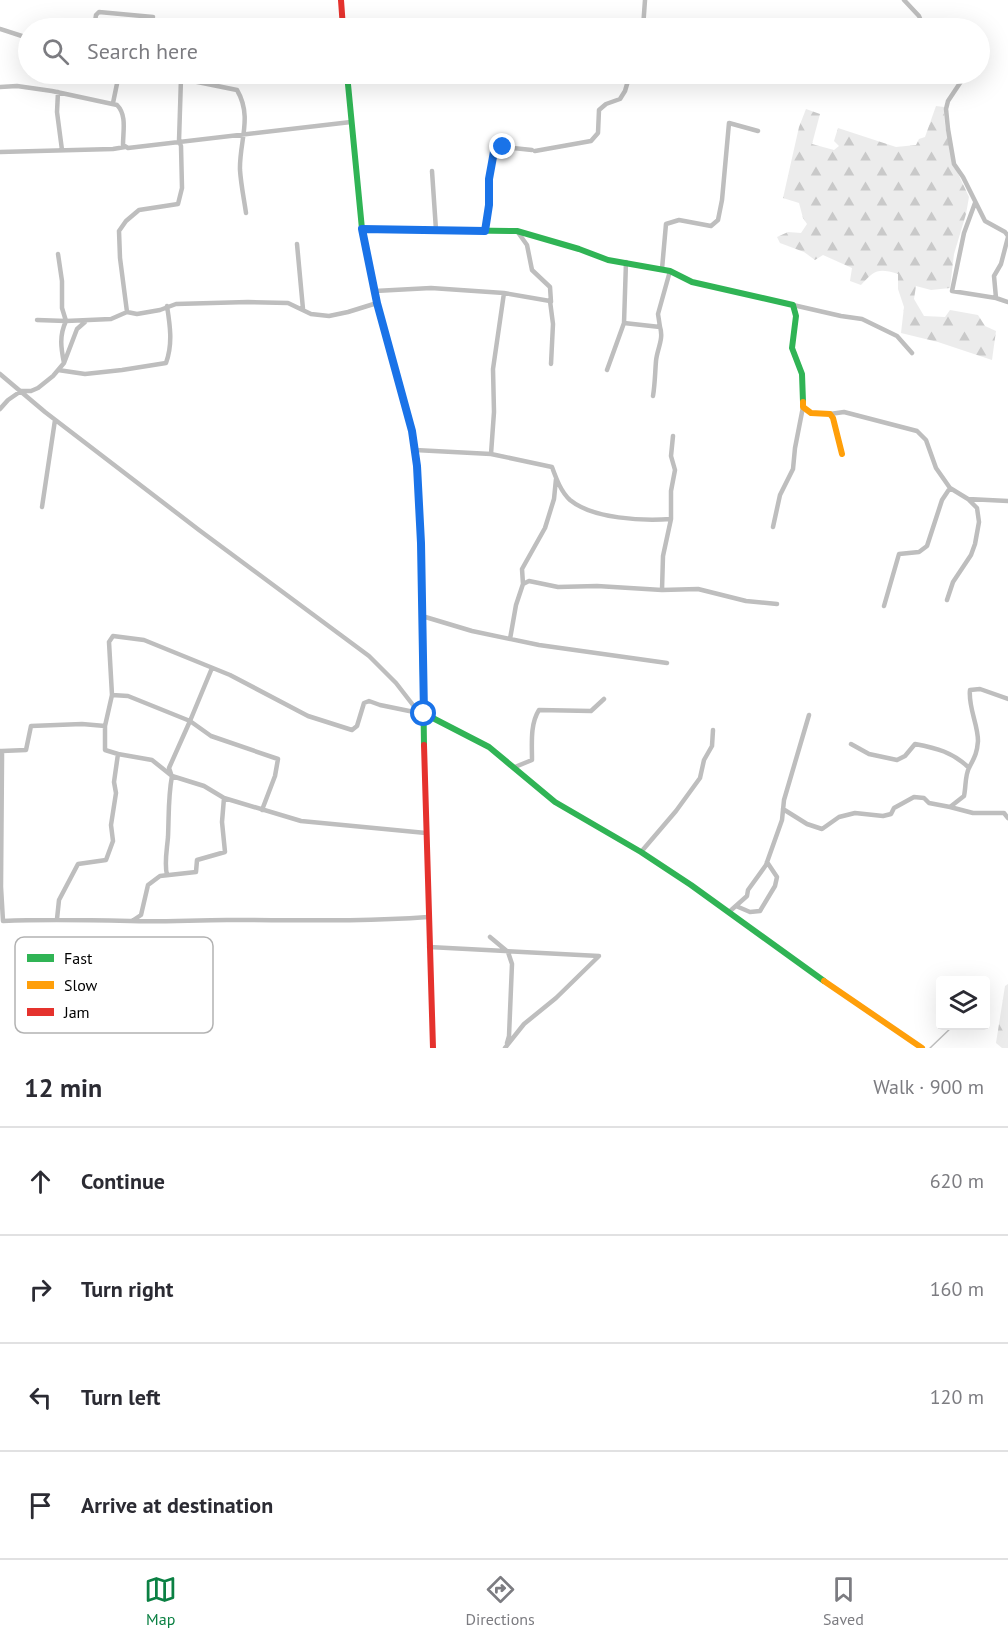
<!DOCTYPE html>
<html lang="en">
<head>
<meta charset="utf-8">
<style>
	body { margin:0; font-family:"PT Sans",sans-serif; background:#f7f7f7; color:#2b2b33 }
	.controls { position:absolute; right:18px; bottom:18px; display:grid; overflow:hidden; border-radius:6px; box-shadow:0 6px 24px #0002 }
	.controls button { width:54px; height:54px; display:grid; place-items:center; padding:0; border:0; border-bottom:2px solid #e1e1e2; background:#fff; color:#2b2b33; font:30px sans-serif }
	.stop { position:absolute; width:18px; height:18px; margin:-14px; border:4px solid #1a73e8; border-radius:50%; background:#fff }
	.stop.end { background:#1a73e8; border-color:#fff; box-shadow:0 2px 6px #0008 }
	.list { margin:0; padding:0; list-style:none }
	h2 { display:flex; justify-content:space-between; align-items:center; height:78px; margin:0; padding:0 24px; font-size:26px }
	h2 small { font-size:20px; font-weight:400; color:#7c7c81 }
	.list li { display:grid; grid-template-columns:39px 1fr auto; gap:18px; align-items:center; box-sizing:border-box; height:108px; padding:0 24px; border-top:2px solid #e1e1e2 }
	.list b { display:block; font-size:22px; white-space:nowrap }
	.list em { font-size:20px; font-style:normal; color:#7c7c81 }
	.icon { flex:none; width:33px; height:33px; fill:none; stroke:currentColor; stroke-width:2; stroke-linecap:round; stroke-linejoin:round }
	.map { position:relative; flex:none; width:1008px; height:1048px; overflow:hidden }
	.search { position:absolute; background:#fff; box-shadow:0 6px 24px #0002; left:18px; right:18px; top:18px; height:66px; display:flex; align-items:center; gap:15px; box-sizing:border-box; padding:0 21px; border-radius:33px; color:#7c7c81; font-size:22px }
	.sheet { height:510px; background:#fff }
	nav { display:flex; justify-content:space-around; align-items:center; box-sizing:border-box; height:84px; border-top:2px solid #e1e1e2; background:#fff; font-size:16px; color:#7c7c81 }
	nav a { display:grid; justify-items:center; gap:3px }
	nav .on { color:#0b8043 }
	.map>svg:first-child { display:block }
</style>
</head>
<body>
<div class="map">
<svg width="1008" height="1048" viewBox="0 0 1008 1048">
	<defs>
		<pattern id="forest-firs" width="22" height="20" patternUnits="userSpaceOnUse" patternTransform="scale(1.5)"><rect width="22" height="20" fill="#ececec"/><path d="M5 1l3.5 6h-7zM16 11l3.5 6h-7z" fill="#c9c9c9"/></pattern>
	</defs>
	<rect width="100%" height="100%" fill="#fff"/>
	<path fill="url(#forest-firs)" d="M 936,106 L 944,107 L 945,126 L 955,167 L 969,197 L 966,214 L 954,254 L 950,288 L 931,290 L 916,286 L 914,299 L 924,316 L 945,317 L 950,310 L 978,315 L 985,326 L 996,331 L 992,360 L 938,342 L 901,333 L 904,307 L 898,289 L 898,274 C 878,268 875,270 861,285 L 850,281 L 852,268 L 823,255 L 815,260 L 804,252 L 780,243 L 777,237 L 788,232 L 801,233 L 807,224 L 803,218 L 799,203 L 783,198 L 799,127 L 806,109 L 820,114 L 812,144 L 834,150 L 839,146 L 834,141 L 838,128 L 896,147 L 916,145 L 919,139 L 925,137 Z
		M 1008,984 L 1008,1048 L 1002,1048 L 996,1043 L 1005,986 Z"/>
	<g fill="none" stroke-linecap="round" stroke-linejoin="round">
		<path stroke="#bfbfbf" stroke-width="1.5" d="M 930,1048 L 953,1026"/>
		<path stroke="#bebebe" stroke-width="4.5" d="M 904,0 L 919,16 L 924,28
			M 94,28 L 96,15 L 99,12 L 153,17
			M 643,28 L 645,0
			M 0,29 L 28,38
			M 158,74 L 237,90 C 253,117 239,142 240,170 C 241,185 244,199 246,213
			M 963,74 L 964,77 L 948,101 L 946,109 L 948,129 L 954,164 L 963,177 L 985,221 L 1005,232 L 1008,236
			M 0,87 L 17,86 L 52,91 L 117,105 C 127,115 123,131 123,145 L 128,148 L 351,122
			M 58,92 L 57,112 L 62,150
			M 113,103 L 119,74
			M 535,151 L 591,141 L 598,133 L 599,110 L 606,104 L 620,99 L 625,91 L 630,74
			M 0,152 L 113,149 L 125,147
			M 432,171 L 436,230
			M 975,203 L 964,233 L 952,291 L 996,298
			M 485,231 L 489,205 L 489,179 L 495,146 L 532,150
			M 517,231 L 527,245 L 532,270 L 550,287 L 551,302
			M 1008,237 L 1001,264 L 994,276 L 996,298 L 1008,302
			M 297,244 L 303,309
			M 662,269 L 666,224 L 679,220 L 711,226 L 718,220 L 722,200 L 729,123 L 758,131
			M 375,291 L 431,288 L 504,293 L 550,301 L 553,324 L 551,364
			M 793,305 L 841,316 L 862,319 L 897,336 L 912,353
			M 127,312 L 120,258 L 119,231 L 126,221 L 139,210 L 178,204 L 182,188 L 181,146 L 179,141 L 181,78
			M 37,320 L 66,321 L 62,308 L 62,281 L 58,254
			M 624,323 L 660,327 L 658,314 L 670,271
			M 64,363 C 61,348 59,336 66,321 L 111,319 L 127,312 L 137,314 L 160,310 L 176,304 L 248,302 L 288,303 L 311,314 L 329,316 L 348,312 L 377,303
			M 58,370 L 85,374 L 122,370 L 166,363 C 173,344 170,325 167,306
			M 607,370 L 624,323 L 626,262
			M 0,374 L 45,412 L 199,530 L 369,656 L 396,683 L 423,718
			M 653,396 C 655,384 655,373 656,361 C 657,349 664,339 660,327
			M 0,409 L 8,400 L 21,391 L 31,391 L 38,388 L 53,376 L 64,363 L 77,329 L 85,322
			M 830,414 L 844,412 L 917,431 L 926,440 L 936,468 L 950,488 L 968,499 L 1008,501
			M 415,450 L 491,454 L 552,467 C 556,478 561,492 570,500 C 593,519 643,521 671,519
			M 491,454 L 494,412 L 493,369 L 504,293
			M 42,507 L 55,420
			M 773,527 L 780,495 L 793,469 L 795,448 L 803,407
			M 523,584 L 522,569 L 545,528 L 554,499 L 556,479
			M 662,590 L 663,556 L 671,519 L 671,491 L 675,470 L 671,456 L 673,436
			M 947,600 L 953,582 L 971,555 L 975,544 L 979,522 L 977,508 L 968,499
			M 884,606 L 899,554 L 919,552 L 927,546 L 942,500 L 950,488
			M 422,616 L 472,631 L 539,645 L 667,663
			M 510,639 L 516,605 L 523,584 L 529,581 L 558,587 L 597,586 L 662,590 L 698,589 L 746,601 L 777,604
			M 212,668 L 190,721 L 211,736 L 278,759 L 275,776 L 262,810
			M 112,695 L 128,696 L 190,721 L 169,768 L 171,774
			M 851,744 L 869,754 L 897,760 L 905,756 L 915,744 C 936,748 953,752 969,768
			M 0,751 L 2,751 L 2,760 L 1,887 L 3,921 C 46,919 88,920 131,921 C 162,922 195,920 227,920 C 294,920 361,922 428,917
			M 2,751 L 26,750 L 31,726 L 82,724 L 105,726
			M 118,754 L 105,750 L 105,726 L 112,695 L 109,642 L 113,636 L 144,640 L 230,675 L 308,716 L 352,730 L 357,726 L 364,703 L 369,701 L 380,705 L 419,713
			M 515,767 L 532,760 C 532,744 530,724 539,710 L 591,711 L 604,699
			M 950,807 L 973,813 L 1004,813 L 1008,818
			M 783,809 L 807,824 L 822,829 L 839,817 L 855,813 L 883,816 L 891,814 L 894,808 L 914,797 L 924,798 L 929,803 L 950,807 L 964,796 C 966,787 965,775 969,768 C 974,758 977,754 978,741 C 978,724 968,707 970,690 L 980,689 L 1008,699
			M 641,852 L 676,811 L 700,778 L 704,760 L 712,746 L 713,730
			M 167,875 C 164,863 167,850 168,837 C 169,816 168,797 172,776 L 204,786 L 224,798
			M 736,906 L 750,912 L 760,911 L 775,886 L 777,877 L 767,862
			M 729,912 L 747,896 L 748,890 L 766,865 L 782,820 L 784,800 L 809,715
			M 57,919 L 59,900 L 78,864 L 106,860 L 113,841 L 111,825 L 116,793 L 114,782 L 118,754 L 152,760 L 172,776
			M 132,921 L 141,915 L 148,885 L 160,876 L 196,872 L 197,860 L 225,852 L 222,822 L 224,798 L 301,821 L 426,833
			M 490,937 L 508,952 L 512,964 L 509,1036 L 507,1043
			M 429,947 L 599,956 L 556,998 L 524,1024 L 505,1048"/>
		<path stroke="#30b455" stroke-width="6" d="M 347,74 L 362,229 L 377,303 L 412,431 L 417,466 L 421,543 L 424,745
			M 362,229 L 517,231 L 579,249 L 608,260 L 670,271 L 692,282 L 793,305 L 796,316 L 792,348 L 802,374 L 803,402
			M 425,714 L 489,747 L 555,802 L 641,852 L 691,885 L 824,981"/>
		<path stroke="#ff9f0a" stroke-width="6" d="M 803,402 L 803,407 L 811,413 L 830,414 L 833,418 L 842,454
			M 824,981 L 922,1048"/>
		<path stroke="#e5322d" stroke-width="6" d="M 341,0 L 343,28
			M 424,745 L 433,1048"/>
	</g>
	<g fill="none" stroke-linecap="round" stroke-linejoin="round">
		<path stroke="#1a73e8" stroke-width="8" d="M 424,714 L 421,543 L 417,466 L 412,431 L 377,303 L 362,229 L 485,231 L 489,205 L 489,179 L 495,146 L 503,147"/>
	</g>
	<rect x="15" y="937" width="198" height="96" rx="9" fill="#fff" stroke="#b2b2b2" stroke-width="1.5"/>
	<rect x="27" y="954" width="27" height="8" fill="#30b455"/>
	<rect x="27" y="981" width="27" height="8" fill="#ff9f0a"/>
	<rect x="27" y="1008" width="27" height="8" fill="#e5322d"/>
	<g font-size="16" fill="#000">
		<text x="64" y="964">Fast</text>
		<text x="64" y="991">Slow</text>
		<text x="64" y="1018">Jam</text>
	</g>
</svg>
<div class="controls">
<button><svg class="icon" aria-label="layers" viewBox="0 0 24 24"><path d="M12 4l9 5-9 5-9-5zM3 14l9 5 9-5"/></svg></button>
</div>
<div class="stop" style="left:424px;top:714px"></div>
<div class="stop end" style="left:503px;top:147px"></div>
<div class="search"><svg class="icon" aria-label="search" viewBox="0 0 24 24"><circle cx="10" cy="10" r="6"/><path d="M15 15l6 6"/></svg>Search here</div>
</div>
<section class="sheet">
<h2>12 min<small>Walk · 900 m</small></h2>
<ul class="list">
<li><svg class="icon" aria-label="ahead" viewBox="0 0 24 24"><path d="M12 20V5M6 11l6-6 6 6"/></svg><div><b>Continue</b></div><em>620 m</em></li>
<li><svg class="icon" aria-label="right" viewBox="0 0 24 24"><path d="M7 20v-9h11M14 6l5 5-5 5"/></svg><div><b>Turn right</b></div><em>160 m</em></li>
<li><svg class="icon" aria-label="left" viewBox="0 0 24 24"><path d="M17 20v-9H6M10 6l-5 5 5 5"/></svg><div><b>Turn left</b></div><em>120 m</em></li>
<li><svg class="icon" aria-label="arrive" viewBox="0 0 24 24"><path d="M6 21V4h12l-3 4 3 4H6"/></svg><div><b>Arrive at destination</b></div></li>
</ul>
</section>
<nav>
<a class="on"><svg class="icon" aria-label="map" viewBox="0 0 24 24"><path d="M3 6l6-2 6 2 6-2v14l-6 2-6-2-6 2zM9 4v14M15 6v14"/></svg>Map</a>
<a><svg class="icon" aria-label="directions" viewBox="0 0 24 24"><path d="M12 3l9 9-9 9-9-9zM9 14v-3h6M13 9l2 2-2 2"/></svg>Directions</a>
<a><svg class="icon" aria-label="saved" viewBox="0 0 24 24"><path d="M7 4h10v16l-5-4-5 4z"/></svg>Saved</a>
</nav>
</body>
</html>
